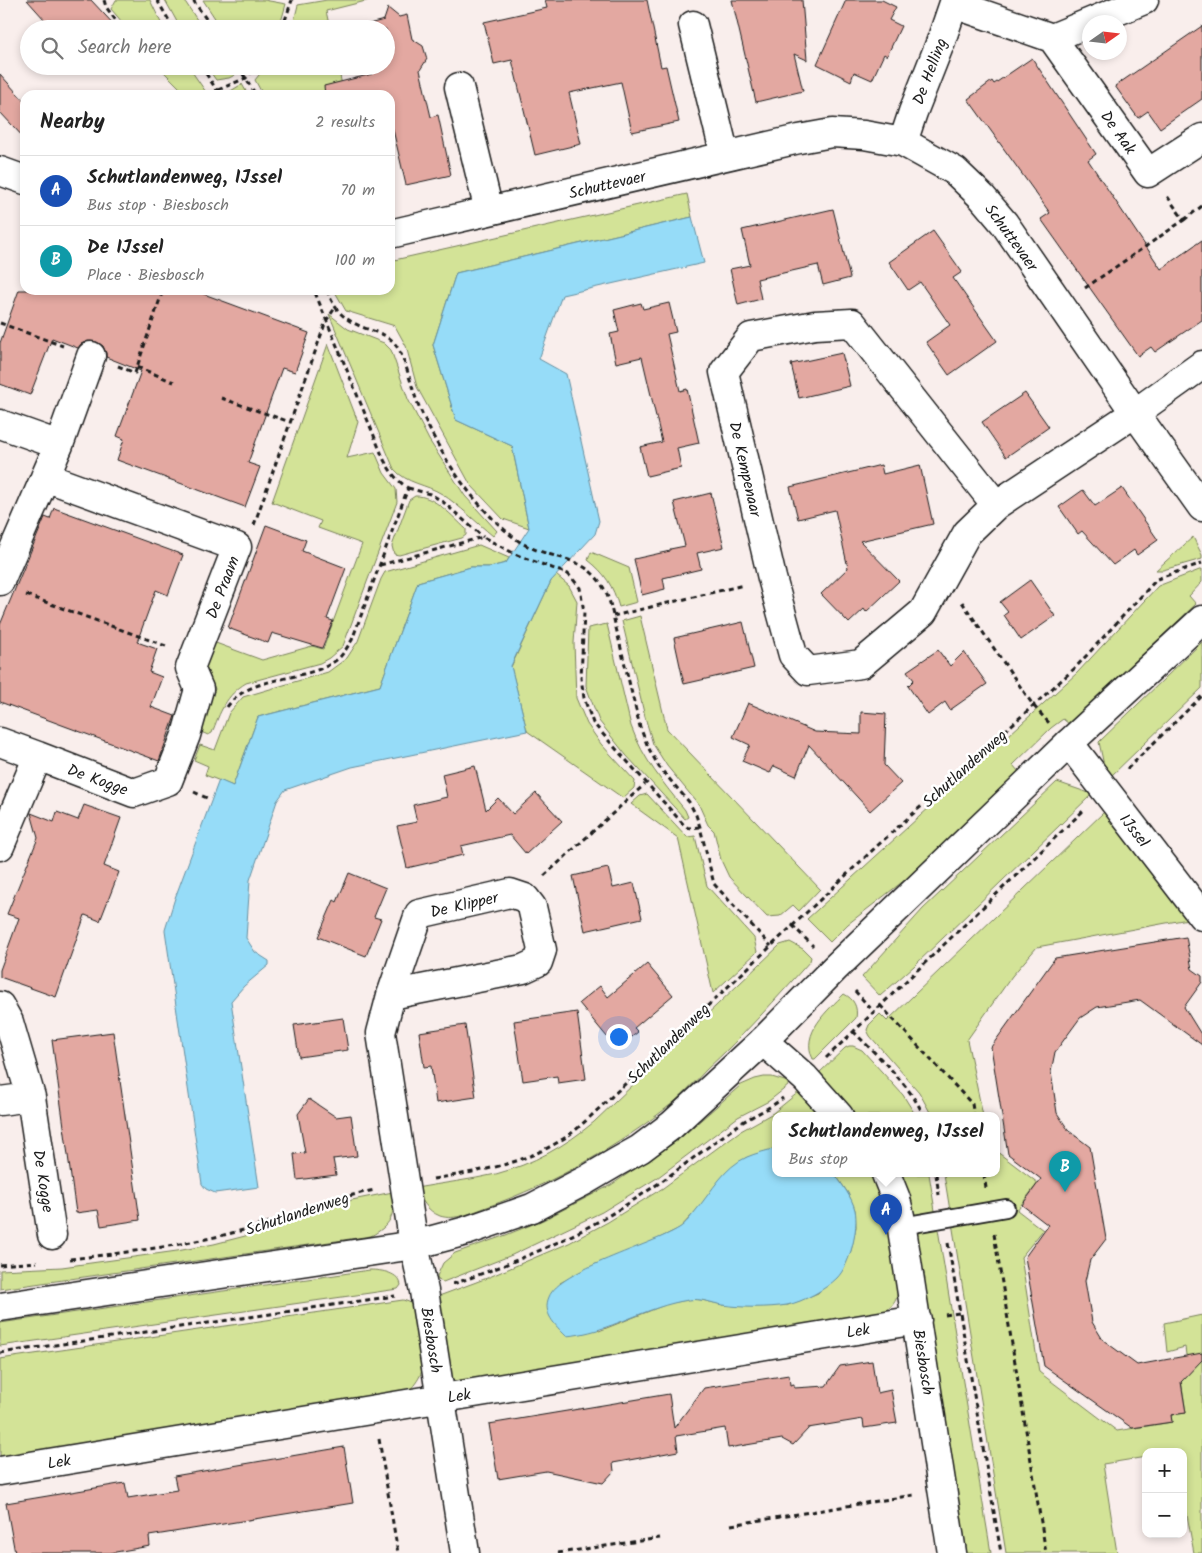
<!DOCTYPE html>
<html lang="en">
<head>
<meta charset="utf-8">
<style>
	body { margin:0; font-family:Kalam,sans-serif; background:#f2f2f2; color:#222 }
	.controls { position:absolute; right:15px; bottom:15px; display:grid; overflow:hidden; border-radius:10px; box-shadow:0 2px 8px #0003 }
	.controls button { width:45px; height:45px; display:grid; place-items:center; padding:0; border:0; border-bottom:1px solid #e0e0e0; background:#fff; color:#222; font:25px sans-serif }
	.compass { position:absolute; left:1082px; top:15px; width:45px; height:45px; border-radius:50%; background:#fff; box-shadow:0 2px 8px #0003; rotate:76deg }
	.you { position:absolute; left:618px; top:1036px; width:18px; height:18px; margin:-12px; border:4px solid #fff; border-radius:50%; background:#1a73e8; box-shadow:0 0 0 8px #1a73e833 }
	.badge { display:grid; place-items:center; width:32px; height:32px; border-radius:50%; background:#2563eb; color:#fff; font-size:16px; font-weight:700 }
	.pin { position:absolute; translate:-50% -41px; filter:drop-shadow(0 1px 2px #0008) }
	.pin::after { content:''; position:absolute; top:26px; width:18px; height:15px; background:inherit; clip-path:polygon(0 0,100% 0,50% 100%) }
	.popup { position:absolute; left:772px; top:1112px; width:228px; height:65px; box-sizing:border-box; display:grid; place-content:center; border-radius:10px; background:#fff; filter:drop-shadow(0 1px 4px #0005); font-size:16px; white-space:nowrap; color:#767676 }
	.popup b { font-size:19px; color:#222 }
	.popup::after { content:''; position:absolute; left:50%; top:100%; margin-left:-10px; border:10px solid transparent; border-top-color:#fff }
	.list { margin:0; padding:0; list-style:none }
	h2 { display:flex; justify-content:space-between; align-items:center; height:65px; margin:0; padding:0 20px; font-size:21px }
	h2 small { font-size:16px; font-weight:400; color:#767676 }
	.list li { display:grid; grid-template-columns:32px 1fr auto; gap:15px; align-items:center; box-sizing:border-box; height:70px; padding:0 20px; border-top:1px solid #e0e0e0 }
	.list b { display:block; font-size:19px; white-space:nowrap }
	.list p { margin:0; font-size:16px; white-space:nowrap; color:#767676 }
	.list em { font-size:16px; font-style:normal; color:#767676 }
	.icon { flex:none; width:28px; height:28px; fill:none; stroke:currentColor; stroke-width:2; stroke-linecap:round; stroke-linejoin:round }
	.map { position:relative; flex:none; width:1202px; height:1553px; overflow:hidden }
	.search { position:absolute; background:#fff; box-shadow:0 2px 8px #0003; left:20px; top:20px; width:375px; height:55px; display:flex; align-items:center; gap:12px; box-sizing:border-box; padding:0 18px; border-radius:28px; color:#767676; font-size:19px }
	.panel { position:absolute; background:#fff; box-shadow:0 2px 8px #0003; left:20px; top:90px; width:375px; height:205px; border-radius:15px }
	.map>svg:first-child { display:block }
</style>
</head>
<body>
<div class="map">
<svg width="1202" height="1553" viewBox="0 0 1202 1553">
	<rect width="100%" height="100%" fill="#f9eeec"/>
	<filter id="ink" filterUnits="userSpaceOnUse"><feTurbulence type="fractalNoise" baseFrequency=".02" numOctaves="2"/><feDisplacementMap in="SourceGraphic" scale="10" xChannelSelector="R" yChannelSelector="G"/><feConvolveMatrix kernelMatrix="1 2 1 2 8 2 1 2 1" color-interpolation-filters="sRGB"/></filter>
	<g filter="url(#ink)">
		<path fill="#d3e397" stroke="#78805a" d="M 116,0 L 150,0 L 164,29 L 128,29 L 111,9 Z
			M 165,0 L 184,0 L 203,29 L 181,29 Z
			M 203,0 L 264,0 L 286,4 L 279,29 L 222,29 Z
			M 327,0 L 370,0 L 326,11 L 330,29 L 292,29 L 298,5 Z
			M 158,66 L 188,66 L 208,95 L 187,95 Z
			M 206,66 L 229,66 L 235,75 L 229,78 L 216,80 Z
			M 266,66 L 338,66 L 344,95 L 263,95 L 255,80 Z
			M 242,84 L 248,95 L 226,95 L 226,94 Z
			M 687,194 L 692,217 L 456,273 L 433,345 L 456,420 L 512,446 L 529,528 L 503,519 L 470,484 L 417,387 L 406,346 L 395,326 L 346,311 L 334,290 L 390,290 L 390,261 Z
			M 329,314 L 348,329 L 384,343 L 391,350 L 408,399 L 429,440 L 465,496 L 497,531 L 493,536 C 476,522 460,506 442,494 C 426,484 407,484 394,469 Z
			M 328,344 L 358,422 L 347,458 L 375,452 L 384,473 L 396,489 L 397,502 L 343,646 L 329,658 L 320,663 L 246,683 C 226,695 220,712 212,733 L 208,735 L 199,731 L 215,689 L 205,665 L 213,642 L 262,660 L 312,646 L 323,649 L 362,544 L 318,528 L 321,521 L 272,502 Z
			M 415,496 C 434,495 453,517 466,529 L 466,535 L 462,538 L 399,555 L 394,554 L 392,546 L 409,500 Z
			M 1193,537 L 1202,555 L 1202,559 L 1163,570 L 1156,570 Z
			M 479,545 L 509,558 L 506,563 L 490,567 L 471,567 L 418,582 L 380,686 L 258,717 L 233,786 L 205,775 L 208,766 L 194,760 L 200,745 L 215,750 L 229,713 L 243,697 L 328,672 L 347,658 L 358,641 L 381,579 L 385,572 Z
			M 591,552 L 629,568 L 637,602 L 619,607 C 613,586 605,573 588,560 Z
			M 1202,569 L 1202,582 L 1189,596 L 1196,604 L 1069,724 L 1063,719 L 1051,728 L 1013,765 L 1019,772 L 919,869 L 848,924 L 830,942 L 807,919 L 1077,673 L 1158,586 Z
			M 556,575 L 569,586 L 577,601 L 574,643 L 576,698 L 587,724 L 601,744 L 635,781 L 634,788 L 623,798 L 527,731 L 511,667 L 551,581 Z
			M 640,616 L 667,729 L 820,889 L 799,911 L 793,905 L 780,916 L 767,917 L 729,877 L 721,860 L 714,831 L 708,825 L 699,805 L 667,766 L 653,744 L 645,717 L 622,621 Z
			M 607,624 L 631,726 C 643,759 663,783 685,810 L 688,817 L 685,819 L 626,755 L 599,721 L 586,686 L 588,628 Z
			M 1202,642 L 1202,688 L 1110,777 L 1106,775 L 1099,742 Z
			M 1057,782 L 1089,793 L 1090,796 L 914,966 L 880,996 L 862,977 L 923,909 Z
			M 647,794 L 687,837 L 695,836 L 707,886 L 754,938 L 757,952 L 713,993 L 678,838 L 631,804 L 640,796 Z
			M 1104,812 L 1188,919 L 1037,947 L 1012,976 L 967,1040 L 983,1116 L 932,1116 L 919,1092 L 870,1036 L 867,1030 L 869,1025 L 880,1014 L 887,1021 Z
			M 790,942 L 803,949 L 811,957 L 810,961 C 777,998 743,1036 706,1070 C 696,1081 685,1092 674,1102 C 618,1147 554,1183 487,1207 C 473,1212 455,1221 440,1216 C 427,1211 421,1199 416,1188 C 443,1183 470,1180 496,1174 C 533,1164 565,1146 594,1122 L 780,945 Z
			M 844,994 C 854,999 858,1007 856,1018 L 815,1059 L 813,1059 C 800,1033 828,1010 844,994 Z
			M 849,1046 L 853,1046 L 862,1050 L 903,1095 L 916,1116 L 856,1116 L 819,1075 L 819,1073 L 845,1048 Z
			M 764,1077 L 772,1077 L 788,1082 L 788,1086 L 769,1101 L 738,1117 L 657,1178 L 602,1212 L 512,1255 L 443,1282 L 438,1280 L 437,1276 L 443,1263 L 455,1253 L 506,1235 L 543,1220 L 611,1185 L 678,1140 L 741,1085 L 755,1079 Z
			M 800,1091 L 824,1116 L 776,1116 L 776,1148 L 745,1158 L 680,1228 L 639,1248 L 596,1264 L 560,1283 L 599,1331 L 667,1304 L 691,1299 L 702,1300 L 723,1305 L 755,1306 L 788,1305 L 818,1293 L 851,1251 L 856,1227 L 855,1210 L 848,1193 L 835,1174 L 871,1174 C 887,1201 889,1234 894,1264 C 896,1274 900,1286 897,1296 C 895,1304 890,1308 883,1313 L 453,1384 L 436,1304 L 439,1296 L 487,1278 L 569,1243 L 608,1222 L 663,1188 L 739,1132 L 773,1113 Z
			M 996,1151 L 1038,1183 L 1017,1210 L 1043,1230 L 1021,1257 L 1039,1372 L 1117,1431 L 1172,1422 L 1171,1415 L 1186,1413 L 1180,1373 L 1190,1357 L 1186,1355 L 1185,1347 L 1167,1352 L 1164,1323 L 1202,1315 L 1202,1553 L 1194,1553 L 1183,1493 L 1183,1452 L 1146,1452 L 1146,1457 L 1103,1464 L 1117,1553 L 1006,1553 L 944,1174 L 996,1174 Z
			M 898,1174 L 929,1174 L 991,1553 L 967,1553 L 910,1212 Z
			M 393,1192 C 395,1216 391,1225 371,1236 L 0,1289 L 0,1270 L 62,1267 L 177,1251 L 214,1244 L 253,1234 L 322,1209 L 352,1200 Z
			M 370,1270 C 382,1270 399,1273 401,1285 L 398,1289 L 0,1346 L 0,1323 Z
			M 403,1300 L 409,1302 L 413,1307 C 416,1325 424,1352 422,1370 C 420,1378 415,1384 410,1390 L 0,1461 L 0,1359 Z"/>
		<path fill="#96dcf8" stroke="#658fa0" d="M 692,217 L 704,263 L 562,295 L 539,359 L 566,374 L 599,521 L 595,534 L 551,581 L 511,666 L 527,731 L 352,767 L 285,790 L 277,801 L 250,880 L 246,938 L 255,952 L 269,961 L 269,965 L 244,986 L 231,1001 L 259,1187 L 215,1193 L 206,1189 L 202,1184 L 165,930 L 175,898 L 219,780 L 233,786 L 258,717 L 380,686 L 418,582 L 471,567 L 490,567 L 506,563 L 529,528 L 512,446 L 456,420 L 433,345 L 456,273 Z
			M 776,1148 L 776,1174 L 835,1174 C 842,1185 852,1197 855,1210 C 859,1228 850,1265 837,1278 C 826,1289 803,1302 787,1305 C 769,1308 741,1308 723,1305 C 711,1303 701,1298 689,1300 C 646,1306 609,1333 566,1336 C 555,1325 542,1313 549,1297 C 559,1270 652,1245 679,1228 C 686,1224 692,1215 697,1209 C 712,1191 724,1167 747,1157 C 756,1153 766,1151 776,1148 Z"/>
		<path fill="#e3a8a1" stroke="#1c1c1c" d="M 27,0 L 91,0 L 118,29 L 53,29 Z
			M 545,0 L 647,0 L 661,67 L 666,66 L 679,122 L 632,132 L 621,82 L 569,93 L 581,144 L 535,155 L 512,60 L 494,64 L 484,22 L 547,8 Z
			M 732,0 L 802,0 L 807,60 L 794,54 L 803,91 L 756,102 Z
			M 846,0 L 882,0 L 896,7 L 889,20 L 901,26 L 887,56 L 884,54 L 872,80 L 854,72 L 851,81 L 817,64 Z
			M 388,8 L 399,17 L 407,15 L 412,39 L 423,46 L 427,59 L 420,70 L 431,117 L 438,115 L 451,175 L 406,185 L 390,117 L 390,95 L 325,95 L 324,86 L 372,74 L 370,66 L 386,66 L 386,29 L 361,29 L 361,26 L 384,20 Z
			M 1202,26 L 1202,99 L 1160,128 L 1148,111 L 1138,118 L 1115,86 Z
			M 1032,58 L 1096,154 L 1088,160 L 1161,269 L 1202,240 L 1202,320 L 1155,352 L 1151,347 L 1138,356 L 1041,219 L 1050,213 L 968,99 L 992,81 L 994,84 Z
			M 0,74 L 25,102 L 25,139 L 0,112 Z
			M 833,209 L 850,278 L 823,285 L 818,265 L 757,279 L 761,299 L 738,305 L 730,269 L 750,265 L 742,230 Z
			M 933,231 L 962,272 L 953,278 L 997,341 L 949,375 L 926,342 L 950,325 L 920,282 L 908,290 L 889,262 Z
			M 19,290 L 193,290 L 309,333 L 295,372 L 282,368 L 248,463 L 260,467 L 245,507 L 117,460 L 124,439 L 117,436 L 141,371 L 106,357 L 106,353 L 103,346 L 97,342 L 88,341 L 81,344 L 78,348 L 52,338 L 30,395 L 0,384 L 0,343 Z
			M 641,303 L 643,309 L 669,303 L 676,332 L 667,334 L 680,391 L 687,389 L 699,443 L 677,448 L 681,468 L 647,476 L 640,447 L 662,442 L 642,357 L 616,363 L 610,334 L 619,332 L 614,310 Z
			M 842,353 L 850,386 L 799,398 L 791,364 Z
			M 1025,393 L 1049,427 L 1006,457 L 982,422 Z
			M 881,465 L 883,474 L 920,465 L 933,524 L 860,541 L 899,581 L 866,612 L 864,609 L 849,623 L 821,594 L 848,568 L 835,510 L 798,519 L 790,487 Z
			M 1122,488 L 1158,540 L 1137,555 L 1134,550 L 1113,565 L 1082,531 L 1078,534 L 1059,507 L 1083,490 L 1095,506 Z
			M 711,493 L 724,547 L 697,553 L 701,569 L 663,578 L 665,589 L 642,595 L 634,559 L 670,551 L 670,549 L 685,546 L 674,502 Z
			M 54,508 L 183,555 L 168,595 L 156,590 L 137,642 L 157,649 L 149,672 L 162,677 L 151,707 L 175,716 L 159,761 L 0,702 L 0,625 L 45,517 L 50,519 Z
			M 266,525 L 306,540 L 302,551 L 346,568 L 327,619 L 333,621 L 322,648 L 272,633 L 268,643 L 228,628 Z
			M 1030,580 L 1055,616 L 1021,640 L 1004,615 L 1008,612 L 1000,602 Z
			M 743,622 L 754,668 L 684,684 L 674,638 Z
			M 938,650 L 950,666 L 964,652 L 987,684 L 950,710 L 945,702 L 928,715 L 908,686 L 914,680 L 907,671 Z
			M 748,703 L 815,732 L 861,734 L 861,712 L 886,714 L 884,765 L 901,783 L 870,811 L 809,745 L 796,776 L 774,766 L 770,773 L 742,761 L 750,745 L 733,737 Z
			M 475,766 L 486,810 L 498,798 L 513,814 L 536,793 L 562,821 L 526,854 L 510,835 L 461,846 L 463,855 L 407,868 L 397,826 L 417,822 L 413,805 L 447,797 L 442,774 Z
			M 84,805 L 121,818 L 104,866 L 119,872 L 100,921 L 85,915 L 56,997 L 0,977 L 0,970 L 19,918 L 7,914 L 38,838 L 31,813 L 54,822 L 57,812 L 78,820 Z
			M 608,868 L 613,888 L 634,883 L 642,918 L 585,931 L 573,876 Z
			M 349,873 L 386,888 L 374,917 L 381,919 L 366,956 L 318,937 L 334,900 L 337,902 Z
			M 1186,937 L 1192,969 L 1202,976 L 1202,982 L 1184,1007 L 1202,1036 L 1202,1045 L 1140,1000 L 1097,1007 L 1080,1018 L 1055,1052 L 1051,1072 L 1057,1113 L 1069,1131 L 1090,1147 L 1106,1239 L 1090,1260 L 1085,1281 L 1092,1322 L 1103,1340 L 1137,1365 L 1202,1353 L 1202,1360 L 1181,1382 L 1186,1413 L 1171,1415 L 1172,1422 L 1132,1428 L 1044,1366 L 1025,1257 L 1048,1225 L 1022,1205 L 1041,1179 L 1008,1154 L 991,1047 L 1055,958 Z
			M 647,964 L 673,995 L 634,1028 L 638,1032 L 617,1049 L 579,1003 L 600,986 L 608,997 Z
			M 577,1012 L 586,1079 L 558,1083 L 557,1076 L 523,1081 L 514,1021 Z
			M 343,1018 L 348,1050 L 299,1057 L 294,1025 Z
			M 465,1025 L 476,1097 L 436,1103 L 431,1066 L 424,1067 L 419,1032 Z
			M 113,1032 L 140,1220 L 101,1226 L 98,1210 L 76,1213 L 52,1040 Z
			M 309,1099 L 336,1117 L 351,1115 L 357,1156 L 333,1159 L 336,1175 L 297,1180 L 294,1154 L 305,1153 L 298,1114 Z
			M 872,1361 L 877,1393 L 891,1390 L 897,1423 L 864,1428 L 863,1419 L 808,1428 L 808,1429 L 793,1445 L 782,1439 L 728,1448 L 725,1428 L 676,1436 L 678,1451 L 613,1463 L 614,1471 L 603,1483 L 546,1471 L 498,1479 L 489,1424 L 669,1394 L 674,1428 L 704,1388 L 789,1375 L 790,1385 L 794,1384 L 794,1388 L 826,1386 L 840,1366 Z
			M 344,1447 L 353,1503 L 149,1536 L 150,1546 L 110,1553 L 15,1553 L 6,1503 L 125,1483 L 128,1498 L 177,1490 L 174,1476 Z"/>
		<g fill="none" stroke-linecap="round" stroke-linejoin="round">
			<defs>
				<path id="lane" d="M 902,1226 L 1006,1208"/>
				<path id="street" d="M 954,4 L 1052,38 L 1148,173 L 1202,138
					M 693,25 L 725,156
					M 1052,38 L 1144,0
					M 459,87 L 489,211
					M 903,142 L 913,112 L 941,41 L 955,0
					M 0,171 L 25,180
					M 390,234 L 799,139 L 832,133 L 864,135 L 903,142 L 955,171 L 982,197 L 1004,223 L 1135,413 L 1202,507
					M 0,424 L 59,445
					M 996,505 L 852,323 L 815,325 L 751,337 L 724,372 L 772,578 L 793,655 L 808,671 L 861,664 L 923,612 L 967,533 L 996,505 L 1135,413 L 1202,365
					M 0,581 L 59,445 L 91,356
					M 0,742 L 38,756
					M 1069,743 L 1202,916
					M 0,846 L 38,756 L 134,793 L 168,781 L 186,735 L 199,689 L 190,668 L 237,547 L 45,477
					M 391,995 L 523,969 L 538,962 L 542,950 L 532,907 L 525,898 L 510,893 L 419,914 L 391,995 L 381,1033 L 414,1245 L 424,1291 L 465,1553
					M 0,1006 L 9,1022 L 31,1097 L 52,1235
					M 763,1041 L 805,1078 L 839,1116
					M 0,1101 L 31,1097
					M 886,1174 L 896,1199 L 900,1216 L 952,1553
					M 0,1471 L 917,1320"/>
				<path id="secondary" d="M 0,1307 L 414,1245 L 466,1231 L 532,1208 L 586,1180 L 615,1163 L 640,1149 L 672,1125 L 763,1041 L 835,968 L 1069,743 L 1202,620"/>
			</defs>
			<use href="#lane" stroke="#1c1c1c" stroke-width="20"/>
			<use href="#street" stroke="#1c1c1c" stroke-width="31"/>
			<use href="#secondary" stroke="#1c1c1c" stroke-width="31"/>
			<path stroke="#1c1c1c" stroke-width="3" stroke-dasharray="5 4" stroke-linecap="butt" d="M 104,0 L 106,7 L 122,29
				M 157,0 L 174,29
				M 193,0 L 213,29
				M 282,29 L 292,0
				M 201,66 L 220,95
				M 238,66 L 256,95
				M 218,90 L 246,78 L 257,66
				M 1184,220 L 1202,206
				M 1085,288 L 1184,220 L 1167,196
				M 327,290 C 337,317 350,323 376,332 C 383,334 391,338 395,344 C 406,358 411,387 418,404 C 438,452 471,503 512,536 C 548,566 592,547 610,603 L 640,727 L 648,747 L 659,767 L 689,802 L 696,815 L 700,827 L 714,884 L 771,946
				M 0,323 L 63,346
				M 118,366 L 135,373 L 163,290
				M 137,367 L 174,382
				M 221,398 L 290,422
				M 408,488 L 430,494 L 442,501 L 483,537
				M 254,525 L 326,321 L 335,308
				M 380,565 L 483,537 L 517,555 L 568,574 L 572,578 L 580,588 L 584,612 L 581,678 L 584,698 L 593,723 L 684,825 L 688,828 L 700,827
				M 26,595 L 166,646
				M 962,602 L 1033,705 L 1049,723
				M 613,616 L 744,585
				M 227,707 C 252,672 308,684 339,658 C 344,653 348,646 352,640 L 408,488 C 396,480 391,472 384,460 L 314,290
				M 1127,769 L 1202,696
				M 194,792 L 209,799
				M 544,876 L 645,784
				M 792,925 L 813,946
				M 855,991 L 873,1011
				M 880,1005 L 972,1104 L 974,1116
				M 853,1031 C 879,1058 908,1082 924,1116
				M 826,1058 L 1083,811
				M 936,1174 L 939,1195
				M 984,1174 L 986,1188
				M 433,1179 C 480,1171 522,1165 563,1139 C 573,1133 581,1125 590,1117 L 877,846 L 1075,668 L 1157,579 L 1202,563
				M 994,1234 L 1046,1553
				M 948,1243 L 1001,1553
				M 70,1259 C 130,1252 190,1245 247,1229 C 291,1217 331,1198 375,1190
				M 0,1265 L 37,1262
				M 453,1284 C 513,1263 575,1238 629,1203 C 666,1180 699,1153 734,1128 C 750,1116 768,1110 783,1098
				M 945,1315 L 959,1313
				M 0,1353 L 395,1296
				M 379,1439 L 398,1553
				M 731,1525 L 914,1495
				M 558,1553 L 660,1538"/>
			<use href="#lane" stroke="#fff" stroke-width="16"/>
			<use href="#street" stroke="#fff" stroke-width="28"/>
			<use href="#secondary" stroke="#fff" stroke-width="28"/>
		</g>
	</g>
	<g text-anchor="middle" stroke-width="5" stroke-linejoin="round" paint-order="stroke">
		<g font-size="16" fill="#1c1c1c" stroke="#fff">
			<text transform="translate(929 71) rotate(-69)" y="6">De Helling</text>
			<text transform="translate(1119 132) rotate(55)" y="6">De Aak</text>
			<text transform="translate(607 184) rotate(-13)" y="6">Schuttevaer</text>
			<text transform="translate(1012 237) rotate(54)" y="6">Schuttevaer</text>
			<text transform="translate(746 469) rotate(77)" y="6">De Kempenaar</text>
			<text transform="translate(222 587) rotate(-69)" y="6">De Praam</text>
			<text transform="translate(964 768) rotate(-42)" y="6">Schutlandenweg</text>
			<text transform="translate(98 779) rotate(20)" y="6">De Kogge</text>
			<text transform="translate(1135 830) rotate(52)" y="6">IJssel</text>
			<text transform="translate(464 904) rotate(-13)" y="6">De Klipper</text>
			<text transform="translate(668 1043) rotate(-44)" y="6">Schutlandenweg</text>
			<text transform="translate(44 1181) rotate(81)" y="6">De Kogge</text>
			<text transform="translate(297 1213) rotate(-18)" y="6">Schutlandenweg</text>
			<text transform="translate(858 1330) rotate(-9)" y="6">Lek</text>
			<text transform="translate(432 1340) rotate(81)" y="6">Biesbosch</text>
			<text transform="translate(924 1362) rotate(81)" y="6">Biesbosch</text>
			<text transform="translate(459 1395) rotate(-9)" y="6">Lek</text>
			<text transform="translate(59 1461) rotate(-9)" y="6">Lek</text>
		</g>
	</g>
</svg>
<div class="controls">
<button>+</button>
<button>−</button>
</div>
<svg class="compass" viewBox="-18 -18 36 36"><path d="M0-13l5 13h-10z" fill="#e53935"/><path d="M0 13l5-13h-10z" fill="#767676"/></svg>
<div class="you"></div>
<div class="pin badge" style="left:886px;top:1235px;background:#1a4fb4">A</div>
<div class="popup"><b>Schutlandenweg, IJssel</b>Bus stop</div>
<div class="pin badge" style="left:1065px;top:1192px;background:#0f9aa8">B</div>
<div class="search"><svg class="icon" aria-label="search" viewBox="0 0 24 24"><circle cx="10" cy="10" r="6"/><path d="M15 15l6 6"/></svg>Search here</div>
<section class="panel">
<h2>Nearby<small>2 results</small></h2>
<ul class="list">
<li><span class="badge" style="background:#1a4fb4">A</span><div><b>Schutlandenweg, IJssel</b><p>Bus stop · Biesbosch</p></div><em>70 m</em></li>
<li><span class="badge" style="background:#0f9aa8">B</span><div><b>De IJssel</b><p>Place · Biesbosch</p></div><em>100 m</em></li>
</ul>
</section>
</div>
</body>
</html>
